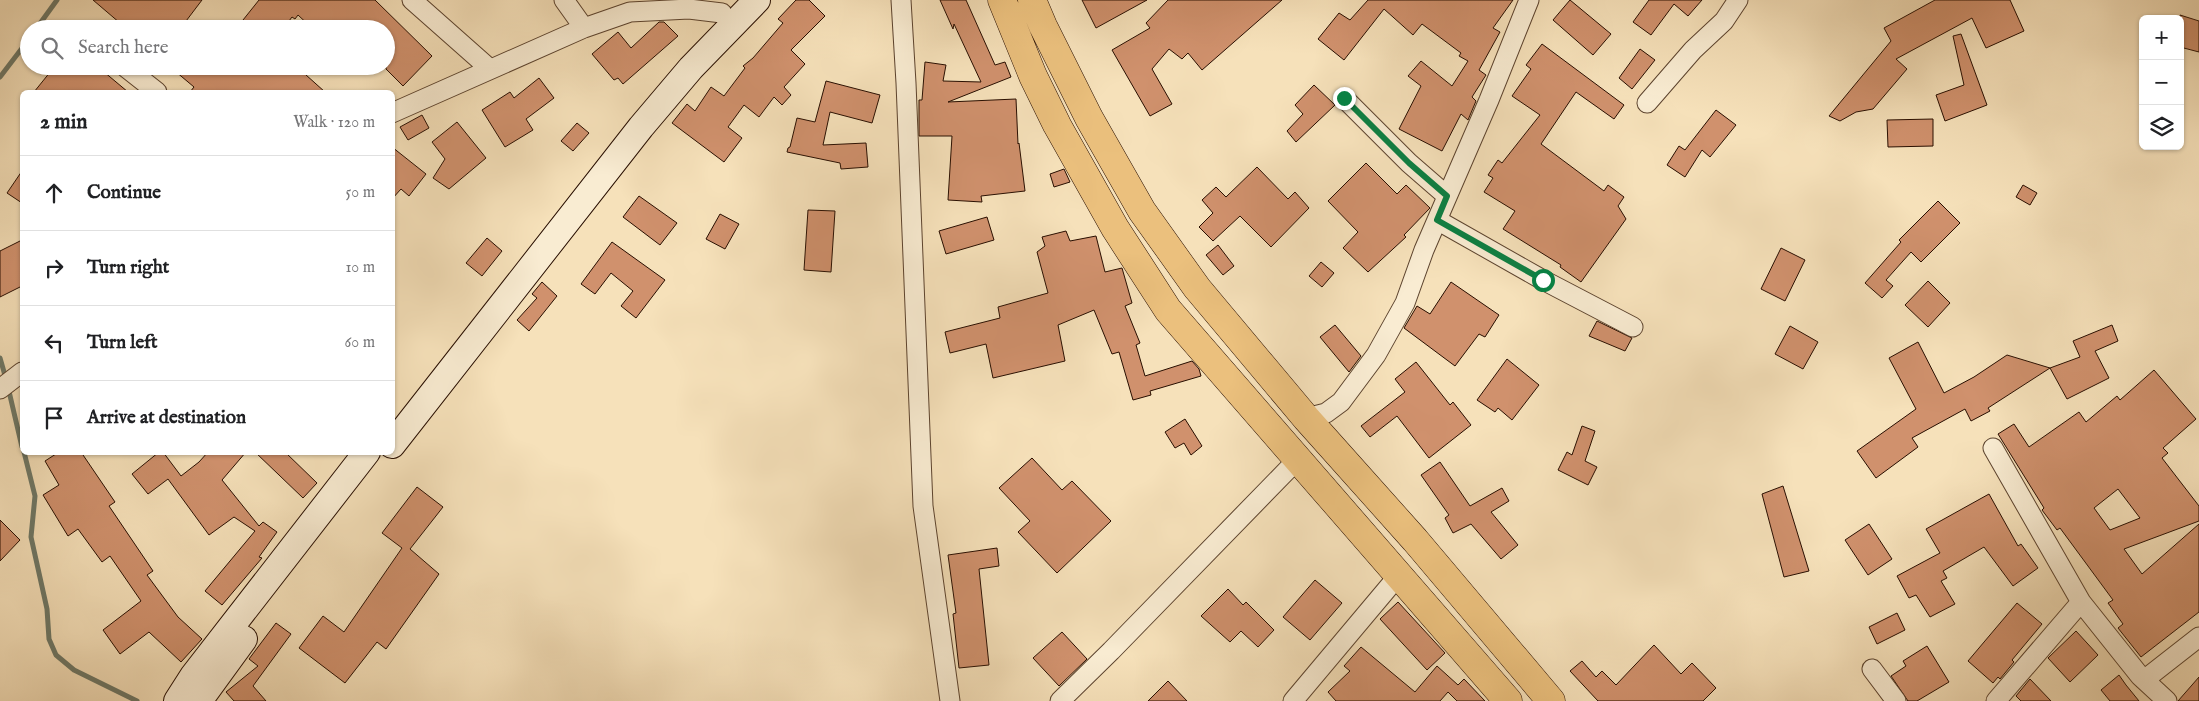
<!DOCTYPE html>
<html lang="en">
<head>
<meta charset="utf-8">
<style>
	body { margin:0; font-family:"IM FELL English",serif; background:#f2f2f2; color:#202124 }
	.controls { position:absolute; right:15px; top:15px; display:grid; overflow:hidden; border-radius:8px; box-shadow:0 1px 4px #0004 }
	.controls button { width:45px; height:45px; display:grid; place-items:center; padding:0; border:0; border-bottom:1px solid #e0e0e0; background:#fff; color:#202124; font:25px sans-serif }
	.stop { position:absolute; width:15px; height:15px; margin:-11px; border:4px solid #0b8043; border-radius:50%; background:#fff }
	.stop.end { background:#0b8043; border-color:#fff; box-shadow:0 1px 5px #0008 }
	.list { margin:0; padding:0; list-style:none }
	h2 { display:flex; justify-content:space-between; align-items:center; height:65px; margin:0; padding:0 20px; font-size:21px }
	h2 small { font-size:16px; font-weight:400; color:#757577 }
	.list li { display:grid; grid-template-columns:32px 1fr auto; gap:15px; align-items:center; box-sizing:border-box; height:75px; padding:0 20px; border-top:1px solid #e0e0e0 }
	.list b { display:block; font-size:19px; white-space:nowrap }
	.list em { font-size:16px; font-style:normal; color:#757577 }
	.icon { flex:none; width:28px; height:28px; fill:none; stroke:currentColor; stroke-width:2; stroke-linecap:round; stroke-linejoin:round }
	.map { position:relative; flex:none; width:2199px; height:701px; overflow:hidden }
	.search { position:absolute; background:#fff; box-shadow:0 1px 4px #0004; left:20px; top:20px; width:375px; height:55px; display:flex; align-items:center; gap:12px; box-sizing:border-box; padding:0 18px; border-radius:28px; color:#757577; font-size:19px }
	.panel { position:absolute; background:#fff; box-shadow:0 1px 4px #0004; left:20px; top:90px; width:375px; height:365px; border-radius:8px }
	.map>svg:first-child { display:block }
</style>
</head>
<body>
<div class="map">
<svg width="2199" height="701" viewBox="0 0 2199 701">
	<rect width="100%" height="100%" fill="#f6e1ba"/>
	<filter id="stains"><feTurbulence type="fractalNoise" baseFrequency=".004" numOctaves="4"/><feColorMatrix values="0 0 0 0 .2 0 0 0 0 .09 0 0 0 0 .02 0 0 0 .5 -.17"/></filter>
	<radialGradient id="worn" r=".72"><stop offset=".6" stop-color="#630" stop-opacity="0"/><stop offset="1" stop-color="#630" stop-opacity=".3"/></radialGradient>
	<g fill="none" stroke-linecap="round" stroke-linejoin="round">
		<path stroke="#6e7867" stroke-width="5" d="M 36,29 L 57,0
			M 0,77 L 29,39
			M 0,358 L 6,379
			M 8,387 L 22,447
			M 24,452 L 35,496 L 31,537 L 47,609 L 49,639 L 56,655 L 74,670 L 137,701"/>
	</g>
	<path fill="#d0916d" stroke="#280e00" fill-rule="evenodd" d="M 93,0 L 202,0 L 180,29 L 127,29 Z
		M 259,0 L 375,0 L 432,56 L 403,86 L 386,69 L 386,29 L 313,29 L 298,15 L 295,19 L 292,17 L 283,29 L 253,29 L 243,20 Z
		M 796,0 L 809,0 L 825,16 L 791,50 L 805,64 L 784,87 L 791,95 L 782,105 L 774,97 L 759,117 L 744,105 L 728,127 L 742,138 L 724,162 L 672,123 L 687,104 L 695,111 L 711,87 L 724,96 L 745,68 L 743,66 L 753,58 L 783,23 L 778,19 Z
		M 940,0 L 966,0 L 995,65 L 1005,62 L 1011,77 L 948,102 L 1016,99 L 1018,144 L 1019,143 L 1025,191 L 981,196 L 982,202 L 948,200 L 952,136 L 919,136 L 919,100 L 922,100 L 925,62 L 946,65 L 943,81 L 981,82 L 954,24 L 953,29 Z
		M 1082,0 L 1147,0 L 1096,28 Z
		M 1168,0 L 1282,0 L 1202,70 L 1188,53 L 1182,59 L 1169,49 L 1152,69 L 1172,104 L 1150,116 L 1112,50 L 1150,28 L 1146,23 Z
		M 1368,0 L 1513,0 L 1493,28 L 1500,32 L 1479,70 L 1486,75 L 1472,97 L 1476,101 L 1468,120 L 1461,114 L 1442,151 L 1399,129 L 1421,86 L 1408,76 L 1421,61 L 1452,86 L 1468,61 L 1459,56 L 1461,53 L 1422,24 L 1413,35 L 1384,9 L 1344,60 L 1318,39 L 1339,13 L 1350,20 Z
		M 1570,0 L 1611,34 L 1593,55 L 1553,20 Z
		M 1649,0 L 1702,0 L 1688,16 L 1674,4 L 1651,35 L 1633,22 Z
		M 1935,0 L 2010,0 L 2024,31 L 1986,48 L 1972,18 L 1896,59 L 1907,69 L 1873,109 L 1856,112 L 1840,121 L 1829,116 L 1891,41 L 1884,28 Z
		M 2180,15 L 2199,21 L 2199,52 L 2180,47 Z
		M 659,22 L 664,22 L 678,36 L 623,84 L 618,78 L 614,80 L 592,54 L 618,32 L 631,48 Z
		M 1961,34 L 1987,105 L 1945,121 L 1936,95 L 1964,85 L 1953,36 Z
		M 1542,44 L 1624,105 L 1614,119 L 1576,92 L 1541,144 L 1604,191 L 1608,185 L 1624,197 L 1618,206 L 1626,219 L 1581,282 L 1560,267 L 1561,265 L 1503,229 L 1515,211 L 1484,192 L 1493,178 L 1488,175 L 1498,160 L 1502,163 L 1540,115 L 1512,96 L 1531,69 L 1526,65 Z
		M 1640,49 L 1655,60 L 1632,89 L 1619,78 Z
		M 55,66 L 97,66 L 128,92 L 34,92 Z
		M 169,66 L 296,66 L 325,92 L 190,92 L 194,87 Z
		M 539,78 L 554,98 L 526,119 L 533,130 L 505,147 L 482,110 L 510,92 L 514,98 Z
		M 826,81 L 880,95 L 872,123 L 830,112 L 823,145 L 866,143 L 868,167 L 841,169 L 840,163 L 787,152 L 788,148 L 790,147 L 797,118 L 815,122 Z
		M 1314,85 L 1335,105 L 1296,142 L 1287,131 L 1303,114 L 1295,105 Z
		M 1716,110 L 1736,125 L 1710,157 L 1702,150 L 1685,177 L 1667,165 L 1679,146 L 1685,150 Z
		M 422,115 L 429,128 L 408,140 L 400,127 Z
		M 1933,119 L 1933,146 L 1888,147 L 1887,120 Z
		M 457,122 L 486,158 L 449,189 L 433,178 L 445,159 L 432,142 Z
		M 577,123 L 589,133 L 573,151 L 561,141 Z
		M 392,147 L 426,174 L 409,196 L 401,189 L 392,199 Z
		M 1366,163 L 1397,194 L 1406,185 L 1430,208 L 1404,235 L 1406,237 L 1368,272 L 1343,248 L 1358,232 L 1328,201 Z
		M 1257,167 L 1288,199 L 1295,192 L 1309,208 L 1271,247 L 1240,216 L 1213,241 L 1199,227 L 1213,213 L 1202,200 L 1216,187 L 1226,197 Z
		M 1064,169 L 1070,182 L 1054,187 L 1050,174 Z
		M 22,171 L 22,203 L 7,193 Z
		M 2023,185 L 2037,193 L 2030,205 L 2016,197 Z
		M 639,196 L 677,223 L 660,245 L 623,217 Z
		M 1938,201 L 1960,223 L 1921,262 L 1911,252 L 1886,280 L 1893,286 L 1882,298 L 1865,283 L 1901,242 L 1899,240 Z
		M 808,210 L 835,211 L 831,272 L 804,270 Z
		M 720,214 L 739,224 L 725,249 L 706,239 Z
		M 987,217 L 994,240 L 946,254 L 939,231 Z
		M 1066,231 L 1070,241 L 1096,236 L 1105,272 L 1122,268 L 1132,303 L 1125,306 L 1140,343 L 1136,345 L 1145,376 L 1192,361 L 1199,369 L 1201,376 L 1150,391 L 1151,395 L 1133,400 L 1119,352 L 1112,354 L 1094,310 L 1058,325 L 1065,361 L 993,378 L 986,344 L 950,353 L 945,332 L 1000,318 L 998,307 L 1048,293 L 1037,252 L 1045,246 L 1042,237 Z
		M 487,238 L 502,251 L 482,276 L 466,263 Z
		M 22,240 L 22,286 L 0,297 L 0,251 Z
		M 612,242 L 665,280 L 636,318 L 621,306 L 633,291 L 611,273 L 595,294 L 581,284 Z
		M 1218,245 L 1234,266 L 1223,275 L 1206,255 Z
		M 1781,248 L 1805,260 L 1785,301 L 1761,289 Z
		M 1321,262 L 1334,273 L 1322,287 L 1309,276 Z
		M 1928,281 L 1950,303 L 1928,327 L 1905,305 Z
		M 542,282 L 557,296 L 529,331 L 517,320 L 537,298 L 532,294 Z
		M 1451,282 L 1499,315 L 1485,337 L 1479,334 L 1455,366 L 1404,328 L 1417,306 L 1430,314 Z
		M 1597,321 L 1632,338 L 1625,351 L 1589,336 Z
		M 1335,325 L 1361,356 L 1349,372 L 1320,337 Z
		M 2112,325 L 2118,341 L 2095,351 L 2109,378 L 2067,399 L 2050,368 L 1988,408 L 1990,411 L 1971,421 L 1965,409 L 1912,438 L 1918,447 L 1876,478 L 1857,451 L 1916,409 L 1889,358 L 1918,342 L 1944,393 L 1974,377 L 2007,355 L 2050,368 L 2080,357 L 2073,341 Z
		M 1790,326 L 1818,342 L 1803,369 L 1775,354 Z
		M 1507,359 L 1539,385 L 1512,420 L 1498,408 L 1495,412 L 1477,400 Z
		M 1416,362 L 1450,405 L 1453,402 L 1471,425 L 1429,458 L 1397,416 L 1370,437 L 1361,426 L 1405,392 L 1395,379 Z
		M 2154,370 L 2196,419 L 2163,448 L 2168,453 L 2162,458 L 2199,506 L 2199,521 L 2124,549 L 2142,574 L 2199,524 L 2199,612 L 2141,657 L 2118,628 L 2123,624 L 2108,603 L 2113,600 L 2060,528 L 2057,530 L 2042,510 L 2044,508 L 1998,434 L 2014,424 L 2029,447 L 2079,412 L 2086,422 L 2117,396 L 2120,400 ZM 2118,489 L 2140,518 L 2110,530 L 2094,508 Z
		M 1185,419 L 1202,446 L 1191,455 L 1184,443 L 1175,448 L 1165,432 Z
		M 1582,426 L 1595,431 L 1585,461 L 1597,467 L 1588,485 L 1558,470 L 1567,452 L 1572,455 Z
		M 59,452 L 81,452 L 115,502 L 109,506 L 153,571 L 147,575 L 178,617 L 202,639 L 181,662 L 149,632 L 120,654 L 103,630 L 141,601 L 110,556 L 102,562 L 78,529 L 68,536 L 43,495 L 59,485 L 45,461 Z
		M 159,452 L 163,452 L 181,476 L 199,462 L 208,452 L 246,452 L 222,480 L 259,526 L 263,522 L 277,532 L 259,557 L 262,558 L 222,605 L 205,591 L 255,531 L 234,517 L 209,535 L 168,479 L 148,494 L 132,474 Z
		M 255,452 L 285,452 L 317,483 L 303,498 Z
		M 1032,458 L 1062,490 L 1072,481 L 1111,521 L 1057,573 L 1018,532 L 1030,521 L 999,488 Z
		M 1440,462 L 1470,506 L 1502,488 L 1509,501 L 1491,512 L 1518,545 L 1501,559 L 1471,524 L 1453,533 L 1445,518 L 1449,515 L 1421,475 Z
		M 1783,486 L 1809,571 L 1784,577 L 1762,494 Z
		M 417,487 L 443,507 L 410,549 L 439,574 L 386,649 L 377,642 L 345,683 L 299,648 L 323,616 L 344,632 L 402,548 L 382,533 Z
		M 1989,494 L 2018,546 L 2021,544 L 2038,568 L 2013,586 L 1984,547 L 1943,571 L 1947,578 L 1941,581 L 1955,604 L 1930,617 L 1916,595 L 1909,598 L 1897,576 L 1940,553 L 1926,529 Z
		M 0,520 L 20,540 L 0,561 Z
		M 1869,524 L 1892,559 L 1868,575 L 1845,540 Z
		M 997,548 L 999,566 L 979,569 L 989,665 L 959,668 L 953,614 L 956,613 L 948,555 Z
		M 1315,580 L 1342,603 L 1310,640 L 1283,617 Z
		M 1228,589 L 1243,605 L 1246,602 L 1274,630 L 1258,647 L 1241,631 L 1230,642 L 1201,616 Z
		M 1398,602 L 1445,653 L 1427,670 L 1380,619 Z
		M 2017,603 L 2042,624 L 2012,660 L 2014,662 L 2000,679 L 1998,677 L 1993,683 L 1968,661 Z
		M 1897,613 L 1905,630 L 1877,644 L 1869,627 Z
		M 276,623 L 291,634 L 253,686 L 266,701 L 234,701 L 226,692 L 258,666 L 249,659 Z
		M 2076,631 L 2098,655 L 2070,682 L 2048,658 Z
		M 1062,632 L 1087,659 L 1059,686 L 1033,658 Z
		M 1654,645 L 1681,674 L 1692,663 L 1716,688 L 1703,701 L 1598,701 L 1570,671 L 1582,661 L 1596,677 L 1602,671 L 1616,685 Z
		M 1927,646 L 1949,682 L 1917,701 L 1908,701 L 1891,676 L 1906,666 L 1903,661 Z
		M 1361,647 L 1415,692 L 1437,666 L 1458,685 L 1464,679 L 1485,701 L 1457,701 L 1448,692 L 1440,701 L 1336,701 L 1328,692 L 1350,671 L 1344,666 Z
		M 2119,675 L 2126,685 L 2139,701 L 2110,701 L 2101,690 Z
		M 2199,677 L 2199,701 L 2178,701 Z
		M 2030,679 L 2051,701 L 2021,701 L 2016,696 Z
		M 1168,681 L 1187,701 L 1148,701 Z"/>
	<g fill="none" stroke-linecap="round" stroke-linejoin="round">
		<defs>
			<path id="street" d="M 412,0 L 490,69
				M 564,0 L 584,28
				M 901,0 L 906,83 L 923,506 L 950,701
				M 124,66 L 157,92
				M 1344,98 L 1409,163 L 1447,196
				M 1647,103 L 1693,50 L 1724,21 L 1738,0
				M 392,113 L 584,28 L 630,12 L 689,9 L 722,13
				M 1437,220 L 1543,280 L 1633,327
				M 0,389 L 22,372
				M 1306,418 L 1326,413 L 1341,402 L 1376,355 L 1405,303 L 1424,250 L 1489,100 L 1529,0
				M 1993,448 L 2081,602 L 2140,676 L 2167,701
				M 1872,669 L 1896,701
				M 2144,680 L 2199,637
				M 1060,701 L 1111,651 L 1298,459
				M 1293,701 L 1398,576
				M 1996,701 L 2081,602"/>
			<path id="secondary" d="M 392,445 L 641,127 L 691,68 L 757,0
				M 177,701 L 193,676 L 367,452
				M 199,701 L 244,639"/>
			<path id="highway" d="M 1002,0 L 1033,76 L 1057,125 L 1115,228 L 1168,310 L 1508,701
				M 1032,0 L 1043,26 L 1089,118 L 1142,211 L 1197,288 L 1306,418 L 1415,540 L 1551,701"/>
		</defs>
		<use href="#street" stroke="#5c432e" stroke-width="21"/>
		<use href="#secondary" stroke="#280e00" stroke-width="28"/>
		<use href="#highway" stroke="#280e00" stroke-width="29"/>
		<use href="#street" stroke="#f9ecd2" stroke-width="19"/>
		<use href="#secondary" stroke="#f9ecd2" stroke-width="26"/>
		<use href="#highway" stroke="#ebc07d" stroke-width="28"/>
	</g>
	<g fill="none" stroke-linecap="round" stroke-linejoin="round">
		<path stroke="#0b8043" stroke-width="6" d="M 1344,98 L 1409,163 L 1447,196 L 1437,220 L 1543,280"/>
	</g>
	<rect width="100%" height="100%" filter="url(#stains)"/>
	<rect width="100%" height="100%" fill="url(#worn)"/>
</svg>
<div class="controls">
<button>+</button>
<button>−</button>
<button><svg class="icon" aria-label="layers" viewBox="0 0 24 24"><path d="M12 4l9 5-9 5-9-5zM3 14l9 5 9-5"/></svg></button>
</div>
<div class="stop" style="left:1543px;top:280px"></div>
<div class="stop end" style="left:1344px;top:98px"></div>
<div class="search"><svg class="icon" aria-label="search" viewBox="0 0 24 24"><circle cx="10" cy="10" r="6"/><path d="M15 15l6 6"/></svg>Search here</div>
<section class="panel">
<h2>2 min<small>Walk · 120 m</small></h2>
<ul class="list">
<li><svg class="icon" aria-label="ahead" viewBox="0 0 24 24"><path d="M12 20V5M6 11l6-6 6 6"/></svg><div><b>Continue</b></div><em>50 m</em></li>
<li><svg class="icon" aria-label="right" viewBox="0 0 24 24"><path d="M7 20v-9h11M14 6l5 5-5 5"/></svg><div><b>Turn right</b></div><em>10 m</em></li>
<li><svg class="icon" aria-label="left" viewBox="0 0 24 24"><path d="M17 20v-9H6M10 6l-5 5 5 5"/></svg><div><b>Turn left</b></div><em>60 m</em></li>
<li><svg class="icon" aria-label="arrive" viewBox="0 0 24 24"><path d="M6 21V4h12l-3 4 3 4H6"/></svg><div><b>Arrive at destination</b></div></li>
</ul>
</section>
</div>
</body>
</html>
